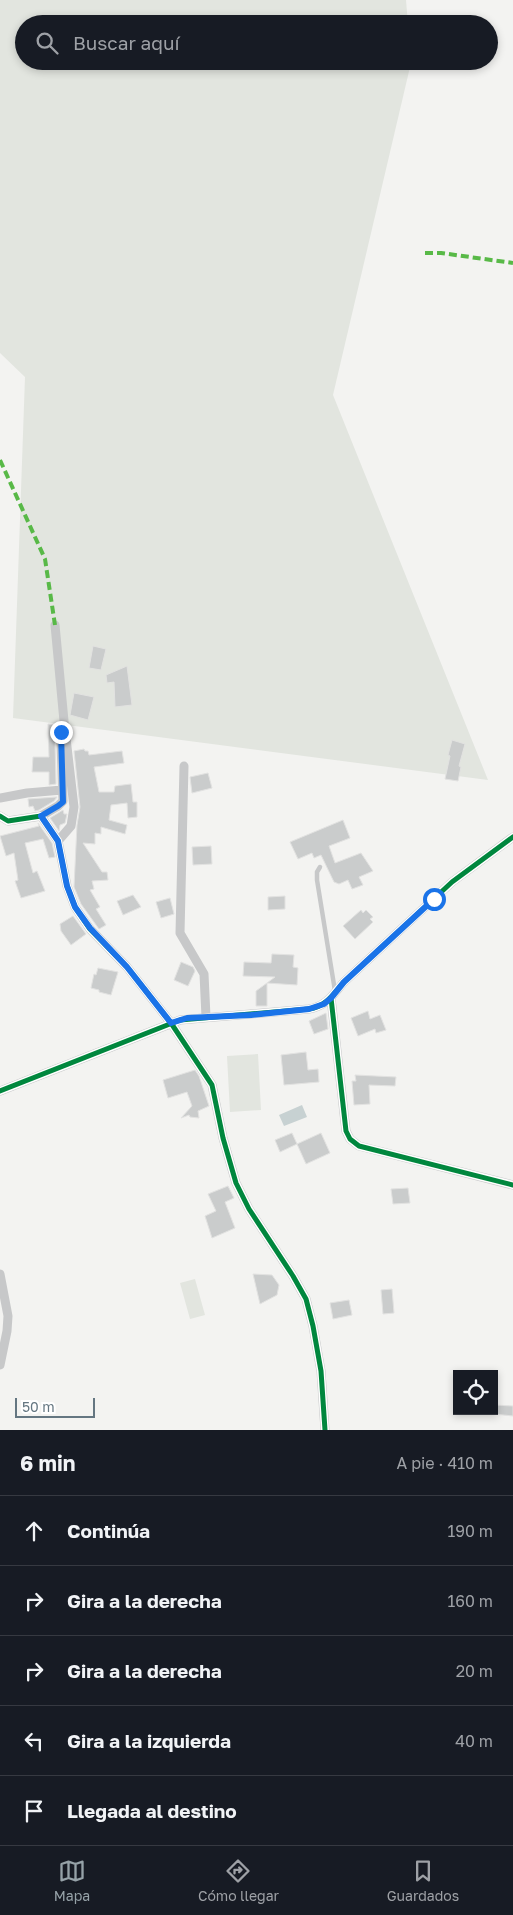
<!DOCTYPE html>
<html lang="es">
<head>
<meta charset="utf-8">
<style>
	body { margin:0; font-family:"Golos Text",sans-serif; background:#20242c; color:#f1f3f6 }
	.controls { position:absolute; right:15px; bottom:15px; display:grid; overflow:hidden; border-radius:0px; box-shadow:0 2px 8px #0003 }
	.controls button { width:45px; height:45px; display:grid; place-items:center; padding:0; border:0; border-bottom:1px solid #363941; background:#171b24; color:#f1f3f6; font:25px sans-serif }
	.scale { position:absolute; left:15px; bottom:12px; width:80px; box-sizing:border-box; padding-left:5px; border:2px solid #647681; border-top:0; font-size:14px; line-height:18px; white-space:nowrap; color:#647681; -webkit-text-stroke:4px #fff; paint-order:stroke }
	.stop { position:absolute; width:15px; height:15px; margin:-11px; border:4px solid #1a73e8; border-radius:50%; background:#fff }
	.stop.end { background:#1a73e8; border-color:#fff; box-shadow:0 1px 5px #0008 }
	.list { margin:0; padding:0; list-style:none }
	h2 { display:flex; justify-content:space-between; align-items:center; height:65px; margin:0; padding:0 20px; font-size:21px }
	h2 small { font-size:16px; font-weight:400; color:#9ea1a6 }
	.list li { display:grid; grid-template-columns:32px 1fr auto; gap:15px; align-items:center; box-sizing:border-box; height:70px; padding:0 20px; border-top:1px solid #363941 }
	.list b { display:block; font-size:19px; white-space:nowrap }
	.list em { font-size:16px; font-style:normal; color:#9ea1a6 }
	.icon { flex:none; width:28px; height:28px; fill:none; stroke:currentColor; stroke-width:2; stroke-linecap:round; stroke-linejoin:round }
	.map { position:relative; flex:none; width:513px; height:1430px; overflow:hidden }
	.search { position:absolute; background:#171b24; box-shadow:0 2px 8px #0003; left:15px; right:15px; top:15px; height:55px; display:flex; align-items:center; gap:12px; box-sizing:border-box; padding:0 18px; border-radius:28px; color:#9ea1a6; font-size:19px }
	.sheet { height:415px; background:#171b24 }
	nav { display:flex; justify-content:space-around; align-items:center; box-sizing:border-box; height:70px; border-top:1px solid #363941; background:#171b24; font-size:14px; color:#9ea1a6 }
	nav a { display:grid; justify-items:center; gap:2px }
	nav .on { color:#96a2a8 }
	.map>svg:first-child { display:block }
</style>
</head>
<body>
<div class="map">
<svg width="513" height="1430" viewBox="0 0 513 1430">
	<rect width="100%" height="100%" fill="#f3f3f1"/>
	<path fill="#e2e5df" d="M 0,0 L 406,0 L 408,24 L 24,24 L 24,61 L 410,61 L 410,67 L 333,395 L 488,780 L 13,718 L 25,377 L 0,353 Z
		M 258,1054 L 261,1110 L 230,1112 L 227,1056 Z
		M 195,1279 L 205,1315 L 190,1319 L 180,1283 Z"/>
	<path fill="#c7d1d2" d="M 302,1105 L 307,1117 L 284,1126 L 279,1115 Z"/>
	<path fill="#cacccc" stroke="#e2e2e1" d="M 93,646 L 106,649 L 101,670 L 89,668 Z
		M 127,666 L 132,705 L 115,707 L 114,682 L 107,683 L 106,675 Z
		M 74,693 L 94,697 L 88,720 L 70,715 Z
		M 48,724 L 57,725 L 59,737 L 55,743 L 56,784 L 49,785 L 49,772 L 32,772 L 33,757 L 49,757 Z
		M 452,740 L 465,744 L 459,766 L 461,767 L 458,781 L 445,779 L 450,756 L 448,755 Z
		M 84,749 L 85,751 L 88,751 L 89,755 L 122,751 L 124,763 L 94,767 L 99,792 L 114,792 L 115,786 L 131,784 L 133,802 L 137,802 L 137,817 L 128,818 L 127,803 L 111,805 L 109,820 L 127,825 L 125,834 L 101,827 L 101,834 L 95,833 L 95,844 L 83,843 L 102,872 L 107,872 L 108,880 L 92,881 L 94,889 L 90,890 L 100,907 L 96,909 L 106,925 L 99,929 L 81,904 L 74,887 L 77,825 L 80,807 L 74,751 Z
		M 208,773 L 212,788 L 192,793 L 190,777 Z
		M 57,797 L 54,801 L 39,810 L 35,811 L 33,806 L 29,807 L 28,799 Z
		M 63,810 L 64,814 L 67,814 L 65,823 L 60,825 L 59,831 L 50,818 Z
		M 343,820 L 350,838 L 329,846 L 335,863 L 361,853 L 373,871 L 359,877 L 363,885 L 352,889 L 348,880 L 339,884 L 334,882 L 321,855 L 314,858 L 312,853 L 298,859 L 290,842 Z
		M 38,823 L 52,843 L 55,857 L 49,858 L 43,839 L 25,843 L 33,873 L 37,871 L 45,891 L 21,898 L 15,881 L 18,880 L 14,853 L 6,856 L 0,836 L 39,826 Z
		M 211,846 L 212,864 L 193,865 L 192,847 Z
		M 133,895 L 141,907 L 123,915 L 117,901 Z
		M 285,896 L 285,909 L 268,910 L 268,897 Z
		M 170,898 L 174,914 L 161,918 L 156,902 Z
		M 361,910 L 363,913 L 366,910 L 373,917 L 370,919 L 373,922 L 355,939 L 343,926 Z
		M 73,916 L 86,934 L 71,945 L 61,931 L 60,924 Z
		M 272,954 L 294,955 L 293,967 L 298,968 L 297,985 L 267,983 L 275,977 L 243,976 L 244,962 L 271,963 Z
		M 181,962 L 193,967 L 195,971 L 188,986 L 174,980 Z
		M 98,968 L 118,972 L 111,995 L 99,992 L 99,990 L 91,988 L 94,974 L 96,975 Z
		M 267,983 L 267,1006 L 256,1006 L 256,991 Z
		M 368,1011 L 370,1019 L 380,1015 L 386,1030 L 376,1033 L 375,1029 L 358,1036 L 351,1018 Z
		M 326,1013 L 328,1029 L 314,1034 L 309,1021 Z
		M 306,1052 L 308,1070 L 318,1069 L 319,1082 L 284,1085 L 281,1055 Z
		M 195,1070 L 199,1076 L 209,1106 L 198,1111 L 199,1118 L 190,1117 L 189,1115 L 181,1118 L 192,1106 L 187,1092 L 168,1098 L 163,1080 Z
		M 355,1075 L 396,1077 L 395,1086 L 369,1085 L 370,1104 L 354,1105 L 352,1081 L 356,1081 Z
		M 292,1133 L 297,1144 L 280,1152 L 275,1140 Z
		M 321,1133 L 330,1153 L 306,1164 L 297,1144 Z
		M 228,1186 L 234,1198 L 225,1202 L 235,1228 L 212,1238 L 205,1216 L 216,1211 L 208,1194 Z
		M 408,1188 L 410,1203 L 393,1204 L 391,1189 Z
		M 253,1274 L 272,1275 L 279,1285 L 277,1295 L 260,1304 Z
		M 392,1289 L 394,1313 L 383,1314 L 381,1290 Z
		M 349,1300 L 352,1315 L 333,1319 L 330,1303 Z
		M 494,1405 L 513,1406 L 513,1416 L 494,1414 Z"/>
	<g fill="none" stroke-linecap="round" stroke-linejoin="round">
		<path stroke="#c7c8c9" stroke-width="4.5" d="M 320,867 L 317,872 L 317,880 L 335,991"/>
		<path stroke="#c7c8c9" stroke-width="9" d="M 55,625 L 64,721 L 74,807 L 71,826 L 58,841
			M 184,766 L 180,933 L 204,974 L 206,1017
			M 0,798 L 27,793 L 62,790
			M 0,816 L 8,821 L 41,816 L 58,841 L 67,886 L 75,907 L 90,929 L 127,967 L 171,1023 L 212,1085 L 223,1138 L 236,1183 L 249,1209 L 293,1276 L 306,1299 L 313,1326 L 321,1371 L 325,1430
			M 41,816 L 58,806 L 63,801 L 61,743
			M 331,998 L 346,1131 L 350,1139 L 359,1146 L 513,1185
			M 0,1091 L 180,1020 L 309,1009 C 327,1006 333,994 344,982 L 452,882 L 513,837
			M 0,1274 L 8,1316 L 7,1331 L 0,1365"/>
		<path stroke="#58b947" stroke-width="4" stroke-dasharray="8 4" stroke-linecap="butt" d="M 425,253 L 441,253 L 513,263
			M 0,460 L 45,559 L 55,625"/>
		<defs>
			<path id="cycleway" d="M 0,816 L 8,821 L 41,816 L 58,841 L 67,886 L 75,907 L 90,929 L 127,967 L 171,1023 L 212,1085 L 223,1138 L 236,1183 L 249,1209 L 293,1276 L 306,1299 L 313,1326 L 321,1371 L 325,1430
				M 331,998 L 346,1131 L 350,1139 L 359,1146 L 513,1185
				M 0,1091 L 180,1020 L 309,1009 C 327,1006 333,994 344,982 L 452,882 L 513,837"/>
		</defs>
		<use href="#cycleway" stroke="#fff" stroke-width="8"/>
		<use href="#cycleway" stroke="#00873e" stroke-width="5"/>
	</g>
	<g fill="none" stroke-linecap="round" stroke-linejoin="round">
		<path stroke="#1a73e8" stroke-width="6" d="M 61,732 L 63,802 L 58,806 L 41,816 L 58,841 L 67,886 L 75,907 L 90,928 L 127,967 L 171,1023 L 187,1018 L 251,1015 L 309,1009 L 324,1004 L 331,998 L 344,982 L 434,899"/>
	</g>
</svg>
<div class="controls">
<button><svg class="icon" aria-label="locate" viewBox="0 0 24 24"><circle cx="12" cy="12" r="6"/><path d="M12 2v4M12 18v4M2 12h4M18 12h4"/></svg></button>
</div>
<div class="scale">50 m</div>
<div class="stop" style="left:434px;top:899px"></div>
<div class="stop end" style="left:61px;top:732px"></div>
<div class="search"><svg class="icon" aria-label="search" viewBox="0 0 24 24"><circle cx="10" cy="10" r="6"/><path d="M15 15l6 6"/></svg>Buscar aquí</div>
</div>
<section class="sheet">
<h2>6 min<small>A pie · 410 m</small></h2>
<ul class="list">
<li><svg class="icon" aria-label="ahead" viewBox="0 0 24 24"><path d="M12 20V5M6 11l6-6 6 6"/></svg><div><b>Continúa</b></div><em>190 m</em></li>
<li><svg class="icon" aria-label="right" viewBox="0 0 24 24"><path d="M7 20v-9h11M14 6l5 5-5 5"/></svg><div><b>Gira a la derecha</b></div><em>160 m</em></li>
<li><svg class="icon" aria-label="right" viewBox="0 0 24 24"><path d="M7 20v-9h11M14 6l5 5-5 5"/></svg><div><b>Gira a la derecha</b></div><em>20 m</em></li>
<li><svg class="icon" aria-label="left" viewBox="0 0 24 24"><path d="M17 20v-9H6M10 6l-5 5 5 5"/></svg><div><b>Gira a la izquierda</b></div><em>40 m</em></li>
<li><svg class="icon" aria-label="arrive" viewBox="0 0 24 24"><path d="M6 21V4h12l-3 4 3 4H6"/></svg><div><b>Llegada al destino</b></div></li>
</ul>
</section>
<nav>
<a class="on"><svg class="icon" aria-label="map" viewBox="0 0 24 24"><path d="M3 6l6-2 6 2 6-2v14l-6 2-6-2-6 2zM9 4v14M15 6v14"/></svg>Mapa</a>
<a><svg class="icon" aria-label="directions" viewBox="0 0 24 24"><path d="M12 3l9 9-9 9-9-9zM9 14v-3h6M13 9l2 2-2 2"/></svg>Cómo llegar</a>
<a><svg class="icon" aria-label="saved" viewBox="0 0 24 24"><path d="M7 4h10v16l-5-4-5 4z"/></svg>Guardados</a>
</nav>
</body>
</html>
